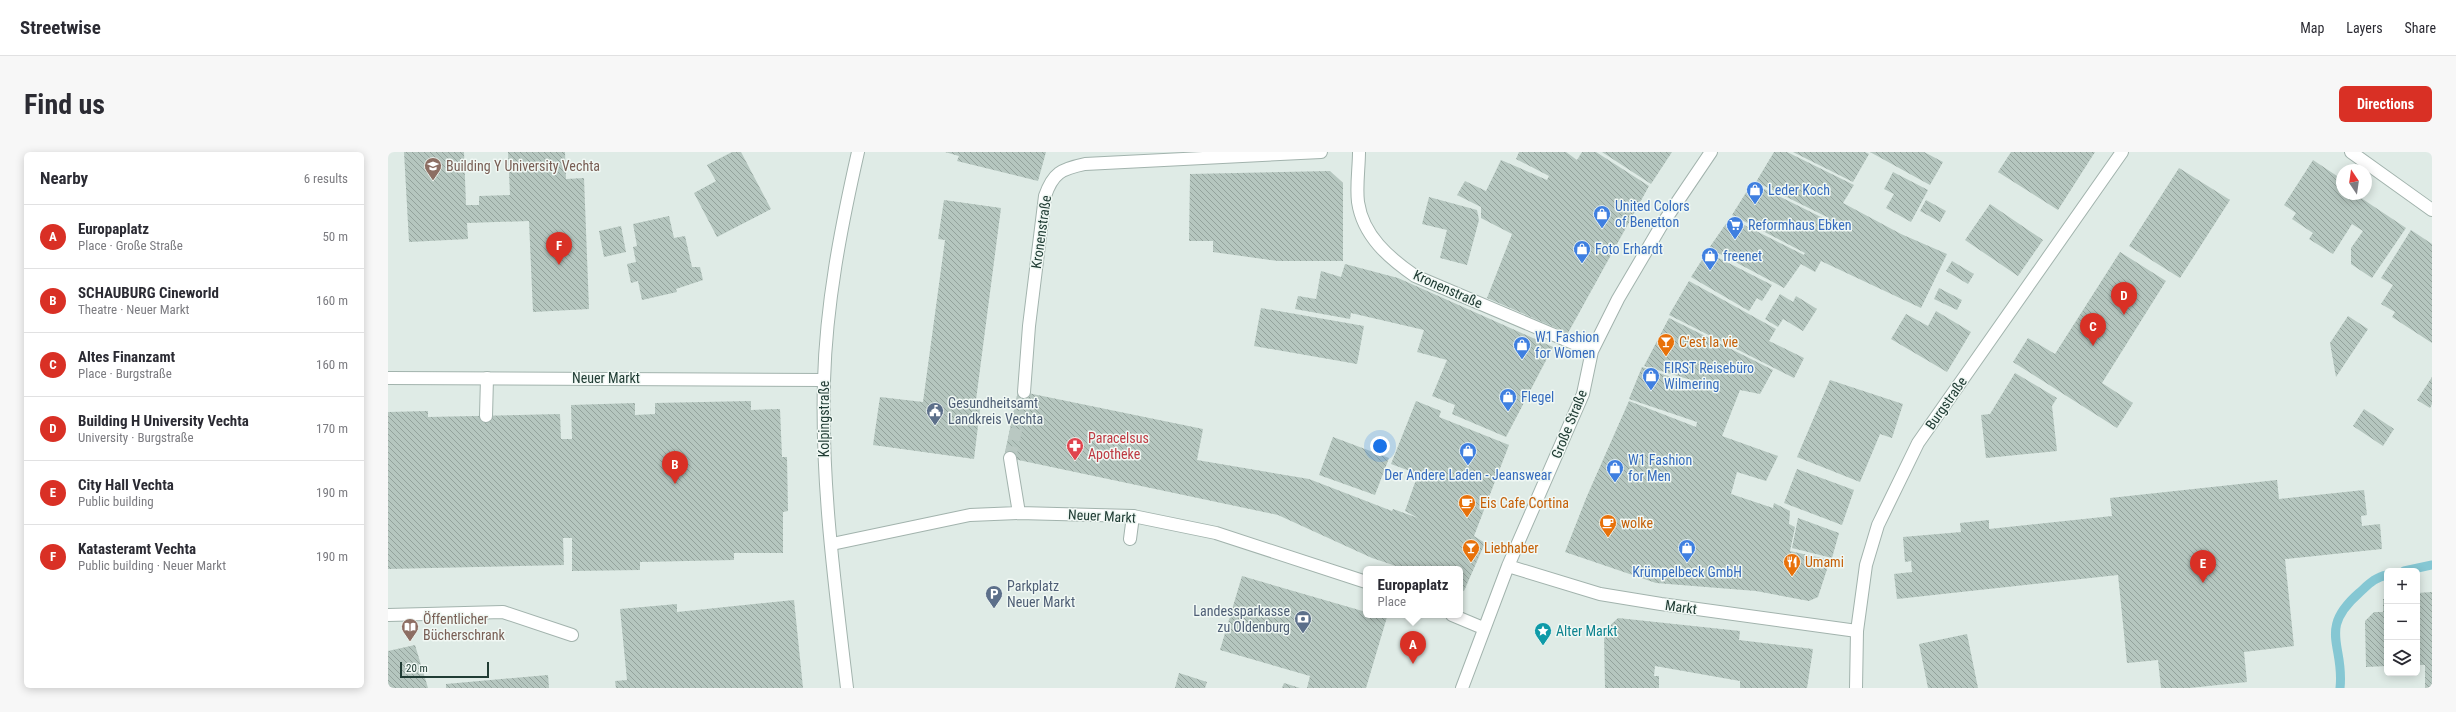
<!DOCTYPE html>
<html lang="en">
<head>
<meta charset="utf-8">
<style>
	body { margin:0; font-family:"Roboto Condensed",sans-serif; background:#f7f7f7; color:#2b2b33 }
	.controls { position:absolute; right:12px; bottom:12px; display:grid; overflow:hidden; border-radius:6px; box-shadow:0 2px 10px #0003 }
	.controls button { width:36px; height:36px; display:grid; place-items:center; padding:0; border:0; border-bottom:1px solid #e1e1e2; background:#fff; color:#2b2b33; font:20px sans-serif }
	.compass { position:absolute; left:1948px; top:12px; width:36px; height:36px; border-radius:50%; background:#fff; box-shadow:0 2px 10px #0003; rotate:347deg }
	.scale { position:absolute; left:12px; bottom:10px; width:89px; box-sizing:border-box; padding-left:4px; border:2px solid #203c34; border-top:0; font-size:11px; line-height:14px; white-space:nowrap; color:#203c34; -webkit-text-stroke:3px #f0f8f4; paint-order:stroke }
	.you { position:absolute; left:992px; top:294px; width:14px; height:14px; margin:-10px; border:3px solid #fff; border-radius:50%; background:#1a73e8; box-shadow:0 0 0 6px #1a73e833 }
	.badge { display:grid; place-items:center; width:26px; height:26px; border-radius:50%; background:#d93025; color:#fff; font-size:13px; font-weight:700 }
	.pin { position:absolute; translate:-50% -33px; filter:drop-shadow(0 1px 2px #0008) }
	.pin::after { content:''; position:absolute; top:21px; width:14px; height:12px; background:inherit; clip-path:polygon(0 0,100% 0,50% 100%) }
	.popup { position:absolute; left:975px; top:414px; width:100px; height:52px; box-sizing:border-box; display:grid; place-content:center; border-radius:6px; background:#fff; filter:drop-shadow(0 1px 3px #0005); font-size:13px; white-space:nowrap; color:#7c7c81 }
	.popup b { font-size:15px; color:#2b2b33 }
	.popup::after { content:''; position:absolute; left:50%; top:100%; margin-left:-8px; border:8px solid transparent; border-top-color:#fff }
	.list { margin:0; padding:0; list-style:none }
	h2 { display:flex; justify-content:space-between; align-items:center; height:52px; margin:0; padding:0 16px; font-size:17px }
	h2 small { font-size:13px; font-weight:400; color:#7c7c81 }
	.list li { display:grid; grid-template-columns:26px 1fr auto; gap:12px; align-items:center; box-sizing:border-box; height:64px; padding:0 16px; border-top:1px solid #e1e1e2 }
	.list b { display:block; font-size:15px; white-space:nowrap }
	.list p { margin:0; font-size:13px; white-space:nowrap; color:#7c7c81 }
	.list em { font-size:13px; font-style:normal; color:#7c7c81 }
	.icon { flex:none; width:22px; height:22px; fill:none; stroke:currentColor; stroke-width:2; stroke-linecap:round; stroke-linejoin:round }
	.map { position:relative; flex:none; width:2044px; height:536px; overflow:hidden; border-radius:6px }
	header { display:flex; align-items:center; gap:24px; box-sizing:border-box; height:56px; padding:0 20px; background:#fff; border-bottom:1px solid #e1e1e2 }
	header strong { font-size:19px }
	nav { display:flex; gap:22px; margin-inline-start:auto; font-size:14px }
	.intro { display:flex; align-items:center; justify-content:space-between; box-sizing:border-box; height:96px; padding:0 24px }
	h1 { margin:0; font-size:28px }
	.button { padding:10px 18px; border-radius:6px; background:#d93025; color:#fff; font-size:14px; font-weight:700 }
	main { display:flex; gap:24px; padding:0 24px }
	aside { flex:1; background:#fff; border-radius:6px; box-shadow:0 2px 10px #0003 }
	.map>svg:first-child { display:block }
</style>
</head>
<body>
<header>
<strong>Streetwise</strong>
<nav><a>Map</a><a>Layers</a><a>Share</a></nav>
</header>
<div class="intro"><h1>Find us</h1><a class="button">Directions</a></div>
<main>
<aside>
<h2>Nearby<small>6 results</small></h2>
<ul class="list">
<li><span class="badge">A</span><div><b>Europaplatz</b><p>Place · Große Straße</p></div><em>50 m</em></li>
<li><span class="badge">B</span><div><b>SCHAUBURG Cineworld</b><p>Theatre · Neuer Markt</p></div><em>160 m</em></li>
<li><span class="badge">C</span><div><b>Altes Finanzamt</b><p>Place · Burgstraße</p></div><em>160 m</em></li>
<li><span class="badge">D</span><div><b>Building H University Vechta</b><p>University · Burgstraße</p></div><em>170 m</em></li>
<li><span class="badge">E</span><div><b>City Hall Vechta</b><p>Public building</p></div><em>190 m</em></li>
<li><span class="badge">F</span><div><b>Katasteramt Vechta</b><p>Public building · Neuer Markt</p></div><em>190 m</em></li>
</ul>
</aside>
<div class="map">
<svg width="2044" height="536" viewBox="0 0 2044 536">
	<defs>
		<pattern id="building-back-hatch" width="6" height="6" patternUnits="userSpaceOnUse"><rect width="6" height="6" fill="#b5c6bf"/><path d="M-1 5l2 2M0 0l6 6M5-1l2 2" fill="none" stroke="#93a29c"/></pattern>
	</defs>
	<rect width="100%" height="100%" fill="#dfebe6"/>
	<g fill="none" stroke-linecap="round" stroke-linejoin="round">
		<path stroke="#85c7d3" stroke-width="9" d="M 2016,419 L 2044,413
			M 1952,536 C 1957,493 1929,478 1971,441 C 1980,433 1987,425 1999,423"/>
	</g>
	<path fill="url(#building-back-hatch)" d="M 16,0 L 76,0 L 78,53 L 91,53 L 91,44 L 122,43 L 120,0 L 177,0 L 178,27 L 196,26 L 201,157 L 145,160 L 141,69 L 79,71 L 80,87 L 21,90 Z
		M 344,0 L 353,0 L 383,57 L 329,85 L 306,41 L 328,29 L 319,13 Z
		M 557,0 L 658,0 L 650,29 L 569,9 L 571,4 Z
		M 1131,0 L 1178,0 L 1189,8 L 1194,0 L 1208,0 L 1261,34 L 1180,181 L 1099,146 L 1124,82 L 1093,66 L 1093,55 L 1069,43 L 1077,29 L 1098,39 L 1113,8 L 1159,28 L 1161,24 L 1128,7 Z
		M 1214,0 L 1284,0 L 1263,32 Z
		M 1386,0 L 1399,0 L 1466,33 L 1455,51 L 1513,82 L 1559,102 L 1533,156 L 1433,109 L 1427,120 L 1413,112 L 1396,136 L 1321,96 L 1342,66 L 1416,103 L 1417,101 L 1344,63 L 1364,31 L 1439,68 L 1441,66 L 1368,30 Z
		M 1405,0 L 1477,0 L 1481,2 L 1465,30 Z
		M 1482,0 L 1536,0 L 1555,10 L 1542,33 Z
		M 1623,0 L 1707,0 L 1670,58 L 1610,20 Z
		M 1925,8 L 1952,26 L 1949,30 L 1954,34 L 1954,42 L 1967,42 L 2018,76 L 1984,126 L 1963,112 L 1963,96 L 1975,79 L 1964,72 L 1945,102 L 1921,87 L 1925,81 L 1904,67 L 1908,61 L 1896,53 Z
		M 1791,16 L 1842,48 L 1792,126 L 1741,94 Z
		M 942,19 L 955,31 L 955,109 L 890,109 L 825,100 L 825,89 L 801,89 L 802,22 Z
		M 1505,20 L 1540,38 L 1523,70 L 1498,56 L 1506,42 L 1496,37 Z
		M 1041,45 L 1089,58 L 1091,68 L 1079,113 L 1052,106 L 1059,78 L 1034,72 Z
		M 556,48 L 613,56 L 588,248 L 593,249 L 586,307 L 485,293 L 492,245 L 535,250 L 557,88 L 550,87 Z
		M 1538,48 L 1558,59 L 1552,70 L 1532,59 Z
		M 1602,52 L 1655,88 L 1630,124 L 1577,88 Z
		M 281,64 L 286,86 L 297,84 L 304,115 L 312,115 L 315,128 L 288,137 L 289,140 L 254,148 L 250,129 L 243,131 L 239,112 L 248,110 L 245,95 L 249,94 L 245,72 Z
		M 233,74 L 238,100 L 216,105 L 211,79 Z
		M 2023,78 L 2044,92 L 2044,191 L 2004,165 L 2007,160 L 1993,152 L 2005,133 L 1993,126 Z
		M 1319,100 L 1384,133 L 1374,149 L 1369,146 L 1361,159 L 1303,125 Z
		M 1732,100 L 1778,129 L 1714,231 L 1745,251 L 1729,276 L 1625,210 L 1640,186 L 1667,202 Z
		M 1564,109 L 1586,122 L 1580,132 L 1558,119 Z
		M 957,112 L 1010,126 L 1165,195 L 1118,285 L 1064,262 L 1067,253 L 1044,244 L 1059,208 L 1029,200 L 1036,178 L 963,161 L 962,167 L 907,157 L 910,144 L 928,147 L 933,119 L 953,125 Z
		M 1301,129 L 1388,177 L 1381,189 L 1416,206 L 1406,226 L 1281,163 Z
		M 1551,136 L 1574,148 L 1569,158 L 1546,147 Z
		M 1392,142 L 1405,150 L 1408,144 L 1429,157 L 1415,179 L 1395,167 L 1390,175 L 1377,167 Z
		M 873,156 L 976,174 L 969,212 L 866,194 Z
		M 1548,159 L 1583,180 L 1559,220 L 1503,187 L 1518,162 L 1540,174 Z
		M 1960,164 L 1980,177 L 1948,225 L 1942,191 Z
		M 1281,166 L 1385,218 L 1372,242 L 1352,238 L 1334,284 L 1390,304 L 1378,329 L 1349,320 L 1343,342 L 1385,356 L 1386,351 L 1402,359 L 1401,372 L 1407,375 L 1402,399 L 1442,408 L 1430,445 L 1421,449 L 1368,439 L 1268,431 L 1177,400 L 1199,344 L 1241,249 L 1308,275 L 1309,270 L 1241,247 L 1254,215 L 1309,234 L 1310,230 L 1256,214 Z
		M 1627,221 L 1669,246 L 1664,254 L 1669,299 L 1598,306 L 1593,263 L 1602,262 Z
		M 2044,225 L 2044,252 L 2042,256 L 2029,248 Z
		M 1442,228 L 1515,252 L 1504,286 L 1492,282 L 1472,330 L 1409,305 Z
		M 630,239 L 815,277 L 809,308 L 921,327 L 1004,359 L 1005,357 L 1030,366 L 1017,359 L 1030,322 L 1003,312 L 1028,249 L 1053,259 L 1051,265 L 1121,293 L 1086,384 L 1097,391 L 1076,439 L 1072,438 L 1072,417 L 1017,417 L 984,406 L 890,363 L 616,305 Z
		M 363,249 L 363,258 L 392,257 L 394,305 L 399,305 L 400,359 L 395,360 L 395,401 L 346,401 L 346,408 L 252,410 L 252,418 L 184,419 L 184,386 L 175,386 L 176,413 L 0,417 L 0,260 L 40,259 L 40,265 L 172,262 L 173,287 L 184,287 L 183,253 L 247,251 L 247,263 L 267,262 L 267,251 Z
		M 1976,257 L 2006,277 L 1995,294 L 1965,274 Z
		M 945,285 L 1001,306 L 987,343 L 931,323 Z
		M 1409,317 L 1466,338 L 1454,373 L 1396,351 Z
		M 1889,328 L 1891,347 L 1976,338 L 1979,363 L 1973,364 L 1974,374 L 1992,372 L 1994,397 L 1897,407 L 1906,494 L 1856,500 L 1859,530 L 1801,536 L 1773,536 L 1770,508 L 1739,511 L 1730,423 L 1509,447 L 1506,422 L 1524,420 L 1523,409 L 1517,410 L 1515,385 L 1573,380 L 1572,371 L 1601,368 L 1601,377 L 1724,364 L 1722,346 Z
		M 1410,366 L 1451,381 L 1444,406 L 1404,396 Z
		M 854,424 L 978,460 L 978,463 L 999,465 L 978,536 L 919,536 L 922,524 L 832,498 Z
		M 2044,440 L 2044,536 L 2037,536 L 2037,513 L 2029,513 L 2029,441 Z
		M 1995,447 L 1999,447 L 1999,514 L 1978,515 L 1977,469 L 1986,460 L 1995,460 Z
		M 406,448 L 415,536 L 228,536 L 227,529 L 239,528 L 232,457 L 289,452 L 289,460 Z
		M 1230,466 L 1352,479 L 1351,488 L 1425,497 L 1419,536 L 1352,536 L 1352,529 L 1267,514 L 1266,524 L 1271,524 L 1271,536 L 1217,536 L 1216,479 Z
		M 1579,482 L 1590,536 L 1540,536 L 1531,492 Z
		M 27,493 L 40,536 L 0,536 L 0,499 Z
		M 791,521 L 819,530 L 817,536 L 787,536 Z
		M 160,523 L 161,536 L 58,536 L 58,532 Z
		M 896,531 L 912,536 L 894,536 Z"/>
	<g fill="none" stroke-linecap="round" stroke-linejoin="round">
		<path stroke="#b9c8c2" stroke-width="12" stroke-dasharray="12 6" stroke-linecap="butt" d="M 622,306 L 636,240"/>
		<defs>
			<path id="service" d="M 98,264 L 99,226
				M 742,387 L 745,364
				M 0,463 L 115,460 L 184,483"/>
			<path id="minor" d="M 971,0 C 971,16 968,34 970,50 C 975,84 1001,106 1027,124 L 1204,199
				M 1963,0 L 2044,58
				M 636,240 L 641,174 L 657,44 C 665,21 673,17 697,12 L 933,0
				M 622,306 L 631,361
				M 444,392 L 582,363 L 631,361 L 745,364 L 828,381 L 978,430
				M 1120,414 L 1212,442 L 1273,452 L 1469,479
				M 1064,463 L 1095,476
				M 1074,536 L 1120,414 L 1195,242 L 1204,199 L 1230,147 L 1273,74 L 1323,0"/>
			<path id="tertiary" d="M 0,226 L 436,228
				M 459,536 C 447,434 433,332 436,229 C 438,152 453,75 470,0
				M 1468,536 L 1469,479 L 1478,413 L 1490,373 L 1530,291 L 1734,0"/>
		</defs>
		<use href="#service" stroke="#a2b3ad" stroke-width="14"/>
		<use href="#minor" stroke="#a2b3ad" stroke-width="14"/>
		<use href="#tertiary" stroke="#a2b3ad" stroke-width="14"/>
		<use href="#service" stroke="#fff" stroke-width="12"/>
		<use href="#minor" stroke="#fff" stroke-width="12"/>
		<use href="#tertiary" stroke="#fff" stroke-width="12"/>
	</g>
	<defs>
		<symbol id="university-pin" viewBox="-11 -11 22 30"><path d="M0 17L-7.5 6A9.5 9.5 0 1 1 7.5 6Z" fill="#8d6e63" stroke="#f0f8f4"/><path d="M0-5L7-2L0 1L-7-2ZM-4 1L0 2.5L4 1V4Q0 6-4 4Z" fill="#fff"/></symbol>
		<symbol id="shop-pin" viewBox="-11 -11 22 30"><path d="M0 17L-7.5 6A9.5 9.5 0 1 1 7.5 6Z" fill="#3f7fe0" stroke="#f0f8f4"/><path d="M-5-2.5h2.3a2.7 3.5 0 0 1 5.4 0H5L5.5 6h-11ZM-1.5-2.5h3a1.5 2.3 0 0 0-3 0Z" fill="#fff"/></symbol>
		<symbol id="supermarket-pin" viewBox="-11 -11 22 30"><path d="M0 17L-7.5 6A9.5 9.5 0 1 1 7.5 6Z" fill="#3f7fe0" stroke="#f0f8f4"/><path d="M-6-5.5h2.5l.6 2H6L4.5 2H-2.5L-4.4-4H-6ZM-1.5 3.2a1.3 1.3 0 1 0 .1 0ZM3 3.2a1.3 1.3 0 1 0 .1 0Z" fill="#fff"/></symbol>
		<symbol id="bar-pin" viewBox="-11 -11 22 30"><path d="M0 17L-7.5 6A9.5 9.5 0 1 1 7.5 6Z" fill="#e8710a" stroke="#f0f8f4"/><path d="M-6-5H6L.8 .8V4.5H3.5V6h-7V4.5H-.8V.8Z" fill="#fff"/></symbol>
		<symbol id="civic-pin" viewBox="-11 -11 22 30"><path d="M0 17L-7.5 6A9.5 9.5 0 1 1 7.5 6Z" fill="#5c6f8a" stroke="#f0f8f4"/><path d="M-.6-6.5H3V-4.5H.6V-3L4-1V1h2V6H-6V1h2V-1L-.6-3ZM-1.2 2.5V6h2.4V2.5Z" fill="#fff"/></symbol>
		<symbol id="pharmacy-pin" viewBox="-11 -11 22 30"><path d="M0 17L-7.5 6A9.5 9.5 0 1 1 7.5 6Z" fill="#e0444e" stroke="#f0f8f4"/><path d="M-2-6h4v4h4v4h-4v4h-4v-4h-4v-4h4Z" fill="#fff"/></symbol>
		<symbol id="cafe-pin" viewBox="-11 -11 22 30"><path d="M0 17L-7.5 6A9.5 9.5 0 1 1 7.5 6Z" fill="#e8710a" stroke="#f0f8f4"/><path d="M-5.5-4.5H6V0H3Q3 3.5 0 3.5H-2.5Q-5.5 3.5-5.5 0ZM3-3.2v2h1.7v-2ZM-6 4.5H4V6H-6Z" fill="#fff"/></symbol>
		<symbol id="restaurant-pin" viewBox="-11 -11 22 30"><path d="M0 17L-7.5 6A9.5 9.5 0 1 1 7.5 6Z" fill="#e8710a" stroke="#f0f8f4"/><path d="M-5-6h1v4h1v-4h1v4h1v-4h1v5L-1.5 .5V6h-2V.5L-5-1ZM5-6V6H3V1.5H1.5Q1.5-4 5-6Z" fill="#fff"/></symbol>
		<symbol id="parking-pin" viewBox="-11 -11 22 30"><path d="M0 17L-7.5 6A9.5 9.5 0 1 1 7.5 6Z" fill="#5c6f8a" stroke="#f0f8f4"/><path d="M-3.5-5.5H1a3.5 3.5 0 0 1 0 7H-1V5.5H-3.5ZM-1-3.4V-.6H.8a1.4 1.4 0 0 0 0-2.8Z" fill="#fff"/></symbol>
		<symbol id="bank-pin" viewBox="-11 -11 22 30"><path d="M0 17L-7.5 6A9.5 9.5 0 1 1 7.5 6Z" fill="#5c6f8a" stroke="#f0f8f4"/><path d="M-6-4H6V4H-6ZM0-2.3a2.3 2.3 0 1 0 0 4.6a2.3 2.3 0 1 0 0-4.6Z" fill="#fff"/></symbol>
		<symbol id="library-pin" viewBox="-11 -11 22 30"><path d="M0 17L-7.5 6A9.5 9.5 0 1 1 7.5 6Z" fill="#8d6e63" stroke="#f0f8f4"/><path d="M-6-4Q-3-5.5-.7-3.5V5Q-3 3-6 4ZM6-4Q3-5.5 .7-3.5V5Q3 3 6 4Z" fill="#fff"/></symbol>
		<symbol id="sight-pin" viewBox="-11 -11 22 30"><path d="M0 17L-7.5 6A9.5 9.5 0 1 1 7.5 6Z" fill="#0f9aa8" stroke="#f0f8f4"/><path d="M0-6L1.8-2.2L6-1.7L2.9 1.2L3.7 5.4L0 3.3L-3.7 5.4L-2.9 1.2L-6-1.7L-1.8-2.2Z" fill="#fff"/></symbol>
	</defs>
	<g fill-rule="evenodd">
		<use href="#university-pin" x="35" y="4" width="20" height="27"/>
		<use href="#shop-pin" x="1357" y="28" width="20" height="27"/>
		<use href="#shop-pin" x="1204" y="52" width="20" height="27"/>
		<use href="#supermarket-pin" x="1337" y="63" width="20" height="27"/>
		<use href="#shop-pin" x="1184" y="87" width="20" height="27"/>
		<use href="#shop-pin" x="1312" y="94" width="20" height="27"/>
		<use href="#bar-pin" x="1268" y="180" width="20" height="27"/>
		<use href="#shop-pin" x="1124" y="183" width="20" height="27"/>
		<use href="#shop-pin" x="1253" y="214" width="20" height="27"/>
		<use href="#shop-pin" x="1110" y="235" width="20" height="27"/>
		<use href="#civic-pin" x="537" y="249" width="20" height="27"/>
		<use href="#pharmacy-pin" x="677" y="284" width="20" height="27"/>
		<use href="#shop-pin" x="1070" y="289" width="20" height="27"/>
		<use href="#shop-pin" x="1217" y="306" width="20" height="27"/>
		<use href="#cafe-pin" x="1069" y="341" width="20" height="27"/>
		<use href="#cafe-pin" x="1210" y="361" width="20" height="27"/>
		<use href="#bar-pin" x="1073" y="386" width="20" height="27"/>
		<use href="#shop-pin" x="1289" y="386" width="20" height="27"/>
		<use href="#restaurant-pin" x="1394" y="400" width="20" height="27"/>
		<use href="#parking-pin" x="596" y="432" width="20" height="27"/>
		<use href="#bank-pin" x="905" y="457" width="20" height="27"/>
		<use href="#library-pin" x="12" y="465" width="20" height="27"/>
		<use href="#sight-pin" x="1145" y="469" width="20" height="27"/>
	</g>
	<g text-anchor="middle" stroke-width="3" stroke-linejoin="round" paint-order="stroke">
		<g font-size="14" fill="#785e54" stroke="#f0f8f4" text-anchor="start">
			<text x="58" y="19">Building Y University Vechta</text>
			<text x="35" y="472">Öffentlicher<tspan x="35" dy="16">Bücherschrank</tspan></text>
		</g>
		<g font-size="14" fill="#366cbe" stroke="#f0f8f4" text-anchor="start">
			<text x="1380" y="43">Leder Koch</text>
			<text x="1227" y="59">United Colors<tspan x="1227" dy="16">of Benetton</tspan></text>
			<text x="1360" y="78">Reformhaus Ebken</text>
			<text x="1207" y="102">Foto Erhardt</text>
			<text x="1335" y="109">freenet</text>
			<text x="1147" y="190">W1 Fashion<tspan x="1147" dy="16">for Women</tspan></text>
			<text x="1276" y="221">FIRST Reisebüro<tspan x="1276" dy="16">Wilmering</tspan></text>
			<text x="1133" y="250">Flegel</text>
			<text x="1240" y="313">W1 Fashion<tspan x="1240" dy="16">for Men</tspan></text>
			<text x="1080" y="328" text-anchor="middle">Der Andere Laden - Jeanswear</text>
			<text x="1299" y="425" text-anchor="middle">Krümpelbeck GmbH</text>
		</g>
		<g font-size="14" fill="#203c34" stroke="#f0f8f4">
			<text transform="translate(653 80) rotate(-82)" y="5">Kronenstraße</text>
			<text transform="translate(1060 137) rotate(24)" y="5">Kronenstraße</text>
			<text x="218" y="231">Neuer Markt</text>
			<text transform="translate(1558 251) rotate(-55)" y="5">Burgstraße</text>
			<text transform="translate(436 267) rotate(-90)" y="5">Kolpingstraße</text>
			<text transform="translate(1181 272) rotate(-68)" y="5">Große Straße</text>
			<text transform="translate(714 364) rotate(3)" y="5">Neuer Markt</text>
			<text transform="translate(1293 455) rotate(8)" y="5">Markt</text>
		</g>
		<g font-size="14" fill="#c56008" stroke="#f0f8f4" text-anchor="start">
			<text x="1291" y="195">C'est la vie</text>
			<text x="1092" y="356">Eis Cafe Cortina</text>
			<text x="1233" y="376">wolke</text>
			<text x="1096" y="401">Liebhaber</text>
			<text x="1417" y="415">Umami</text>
		</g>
		<g font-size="14" fill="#4e5e75" stroke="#f0f8f4" text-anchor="start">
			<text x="560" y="256">Gesundheitsamt<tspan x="560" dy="16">Landkreis Vechta</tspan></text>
			<text x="619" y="439">Parkplatz<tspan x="619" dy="16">Neuer Markt</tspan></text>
			<text x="902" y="464" text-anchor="end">Landessparkasse<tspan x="902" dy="16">zu Oldenburg</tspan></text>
		</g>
		<g font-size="14" fill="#be3a42" stroke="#f0f8f4" text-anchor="start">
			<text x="700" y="291">Paracelsus<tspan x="700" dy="16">Apotheke</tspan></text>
		</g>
		<g font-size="14" fill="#0d838f" stroke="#f0f8f4" text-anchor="start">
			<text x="1168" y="484">Alter Markt</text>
		</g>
	</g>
</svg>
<div class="controls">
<button>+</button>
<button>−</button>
<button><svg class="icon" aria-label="layers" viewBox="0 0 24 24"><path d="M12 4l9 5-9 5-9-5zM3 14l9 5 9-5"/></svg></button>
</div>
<svg class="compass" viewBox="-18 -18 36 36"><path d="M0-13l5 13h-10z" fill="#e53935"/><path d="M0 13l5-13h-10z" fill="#7c7c81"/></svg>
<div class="scale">20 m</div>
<div class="you"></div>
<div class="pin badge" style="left:1025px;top:512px">A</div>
<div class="popup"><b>Europaplatz</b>Place</div>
<div class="pin badge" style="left:287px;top:332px">B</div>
<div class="pin badge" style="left:1705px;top:194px">C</div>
<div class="pin badge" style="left:1736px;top:163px">D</div>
<div class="pin badge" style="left:1815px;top:431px">E</div>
<div class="pin badge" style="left:171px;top:113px">F</div>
</div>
</main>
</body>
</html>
